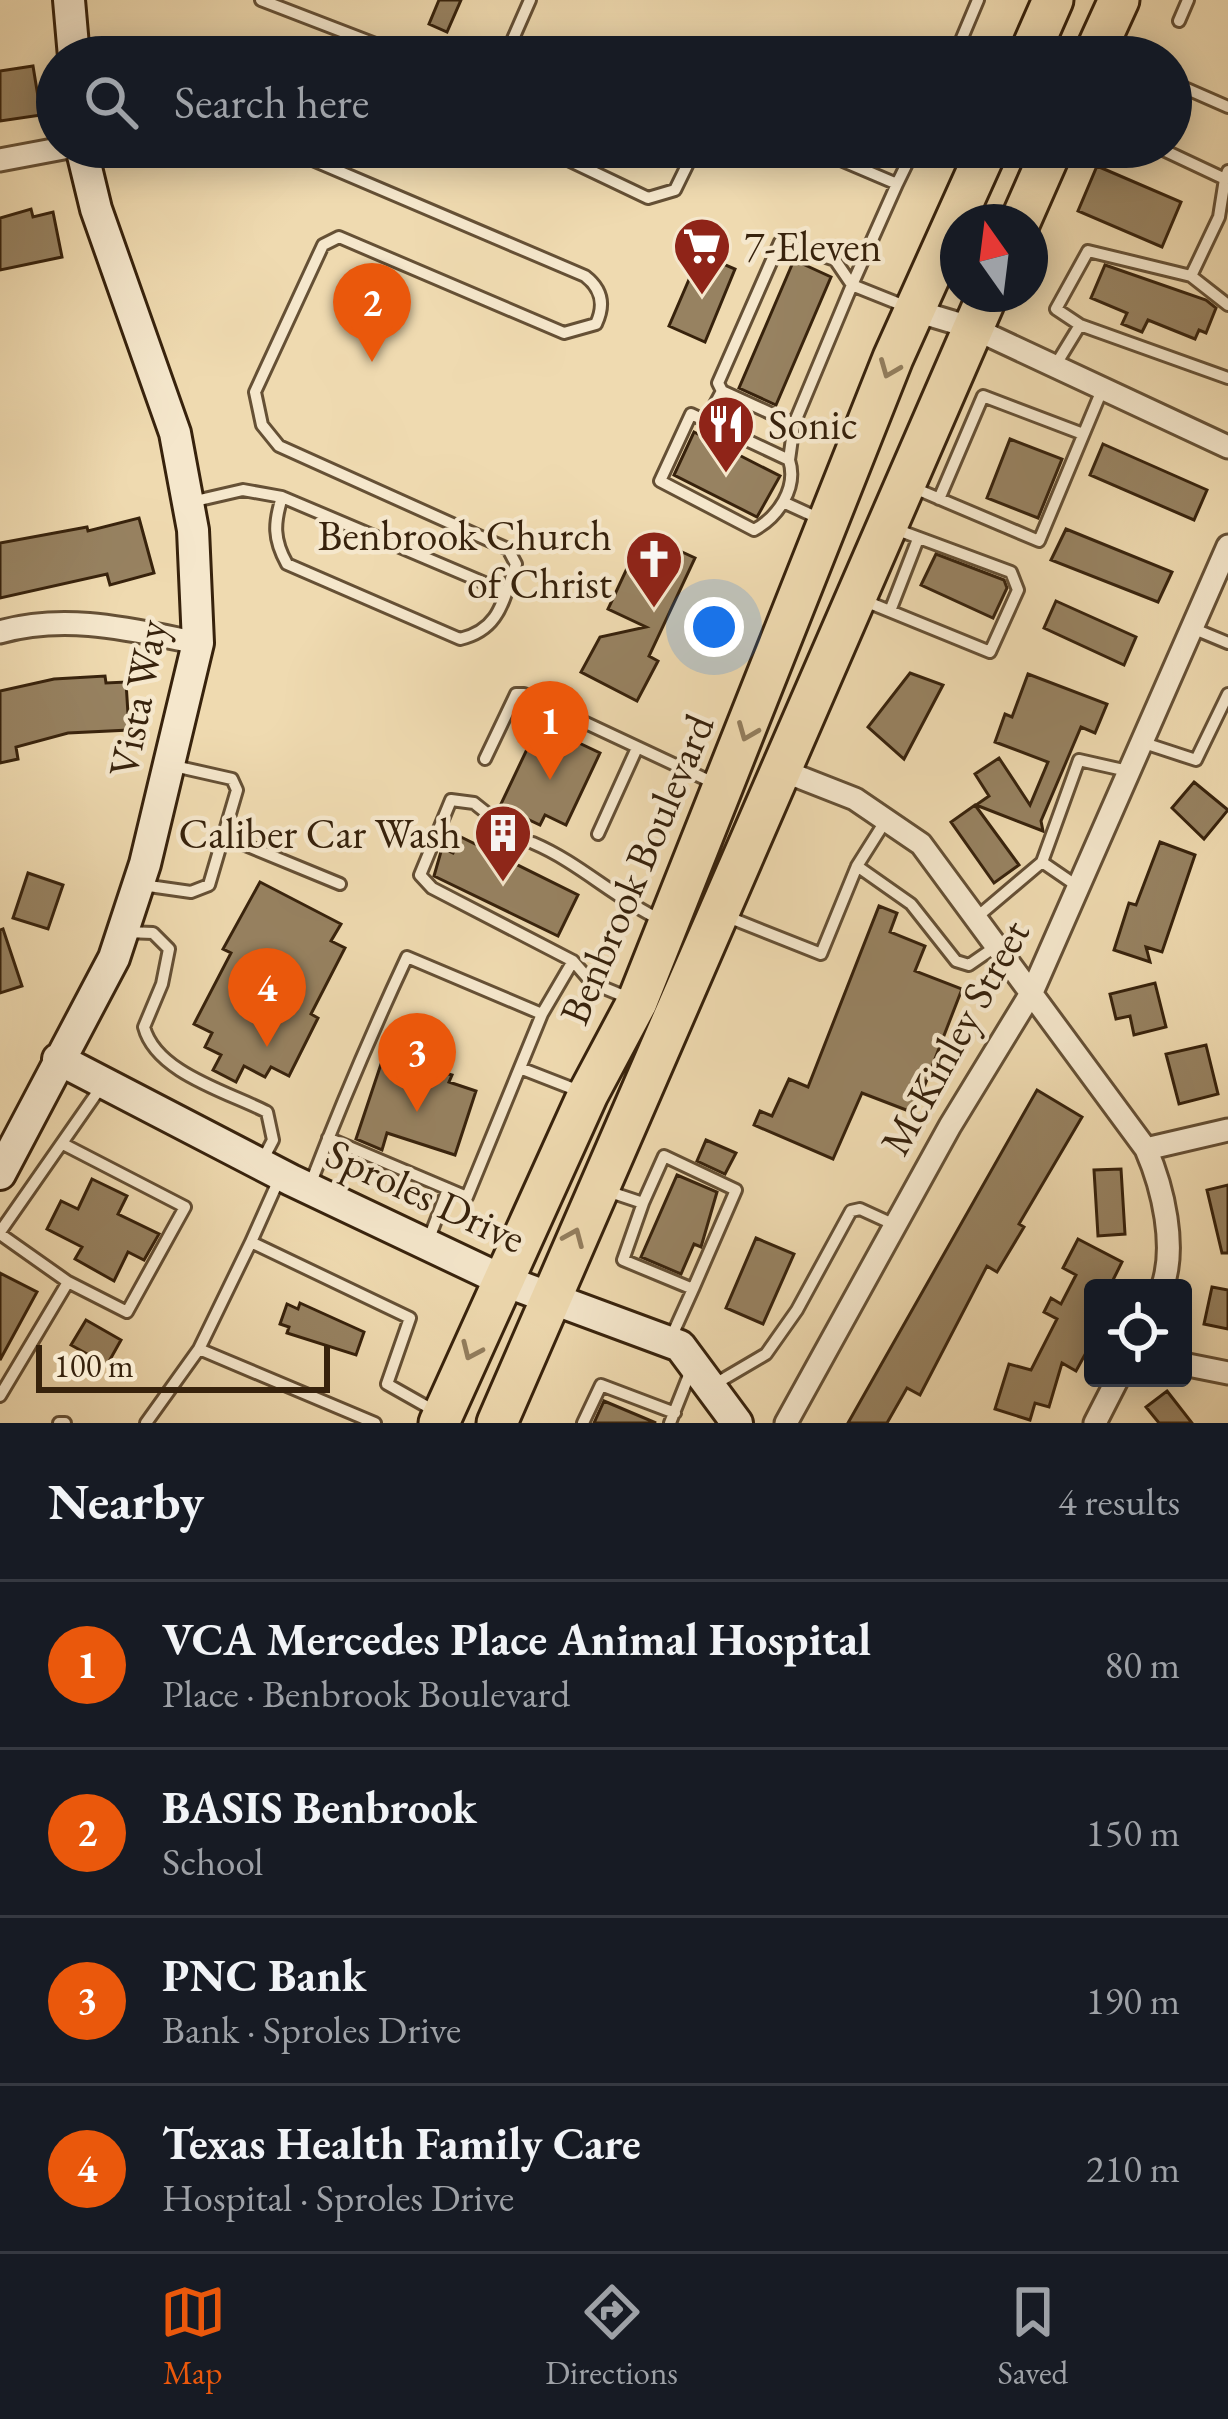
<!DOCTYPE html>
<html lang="en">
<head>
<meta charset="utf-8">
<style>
	body { margin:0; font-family:"EB Garamond",serif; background:#242831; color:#f1f3f6 }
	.controls { position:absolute; right:36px; bottom:36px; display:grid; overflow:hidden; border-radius:12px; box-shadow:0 6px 30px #0003 }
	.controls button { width:108px; height:108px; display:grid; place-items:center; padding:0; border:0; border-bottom:3px solid #363941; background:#171b24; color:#f1f3f6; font:60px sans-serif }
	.compass { position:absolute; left:940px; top:204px; width:108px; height:108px; border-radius:50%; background:#171b24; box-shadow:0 6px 30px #0003; rotate:346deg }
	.scale { position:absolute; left:36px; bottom:30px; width:294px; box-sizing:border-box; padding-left:12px; border:6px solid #37220c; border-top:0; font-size:33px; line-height:42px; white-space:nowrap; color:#37220c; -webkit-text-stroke:9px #f5e7cc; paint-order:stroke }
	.you { position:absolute; left:714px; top:627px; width:42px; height:42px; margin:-30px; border:9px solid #fff; border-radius:50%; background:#1a73e8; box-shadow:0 0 0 18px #1a73e833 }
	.badge { display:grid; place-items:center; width:78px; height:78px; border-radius:50%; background:#ea580c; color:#fff; font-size:39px; font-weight:700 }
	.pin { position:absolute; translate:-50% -99px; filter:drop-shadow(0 3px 6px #0008) }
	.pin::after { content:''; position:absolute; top:63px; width:42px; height:36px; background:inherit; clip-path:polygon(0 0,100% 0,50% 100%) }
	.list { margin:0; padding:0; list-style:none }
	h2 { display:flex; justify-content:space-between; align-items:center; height:156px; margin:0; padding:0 48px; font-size:51px }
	h2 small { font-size:39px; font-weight:400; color:#9ea1a6 }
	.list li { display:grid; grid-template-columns:78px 1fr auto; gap:36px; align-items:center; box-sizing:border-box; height:168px; padding:0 48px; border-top:3px solid #363941 }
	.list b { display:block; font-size:45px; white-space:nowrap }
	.list p { margin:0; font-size:39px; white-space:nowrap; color:#9ea1a6 }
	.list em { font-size:39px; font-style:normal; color:#9ea1a6 }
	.icon { flex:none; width:66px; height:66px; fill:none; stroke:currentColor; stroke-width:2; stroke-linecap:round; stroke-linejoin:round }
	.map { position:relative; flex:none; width:1228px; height:1423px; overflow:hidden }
	.search { position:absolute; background:#171b24; box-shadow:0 6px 30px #0003; left:36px; right:36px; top:36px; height:132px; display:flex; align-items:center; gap:30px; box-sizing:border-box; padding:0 42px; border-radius:66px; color:#9ea1a6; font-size:45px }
	.sheet { height:828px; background:#171b24 }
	nav { display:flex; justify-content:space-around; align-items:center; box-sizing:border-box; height:168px; border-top:3px solid #363941; background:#171b24; font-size:33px; color:#9ea1a6 }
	nav a { display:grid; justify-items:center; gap:6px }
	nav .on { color:#ea580c }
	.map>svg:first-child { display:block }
</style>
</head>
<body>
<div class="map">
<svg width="1228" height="1423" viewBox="0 0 1228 1423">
	<rect width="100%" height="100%" fill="#efdab0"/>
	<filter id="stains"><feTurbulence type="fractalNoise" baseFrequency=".00167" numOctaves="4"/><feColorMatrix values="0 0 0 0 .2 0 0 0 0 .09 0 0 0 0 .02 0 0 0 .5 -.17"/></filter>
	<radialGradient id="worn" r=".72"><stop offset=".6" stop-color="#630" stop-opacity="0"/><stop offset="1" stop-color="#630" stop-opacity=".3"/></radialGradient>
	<path fill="#978261" stroke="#37220c" stroke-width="3" d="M 439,0 L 461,0 L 447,32 L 429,24 Z
		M 33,66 L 41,115 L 0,121 L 0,71 Z
		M 1097,166 L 1181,202 L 1162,247 L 1078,211 Z
		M 31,209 L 33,217 L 53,212 L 62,257 L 0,270 L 0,218 Z
		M 700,254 L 735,269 L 705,342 L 669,326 Z
		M 794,260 L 831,277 L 776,405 L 739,388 Z
		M 1105,265 L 1206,300 L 1216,308 L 1206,333 L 1199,330 L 1195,339 L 1148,320 L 1142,332 L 1122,324 L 1127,313 L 1091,298 Z
		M 694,432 L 780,476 L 757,517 L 674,475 Z
		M 1010,439 L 1062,459 L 1038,518 L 987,498 Z
		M 1103,444 L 1207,490 L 1194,520 L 1090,475 Z
		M 139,518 L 154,573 L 110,585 L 107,574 L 0,598 L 0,543 L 87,527 L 88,531 Z
		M 1066,529 L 1172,572 L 1158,602 L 1051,560 Z
		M 643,534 L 695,558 L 649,656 L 658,661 L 637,701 L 581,672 L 600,637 L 646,627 L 608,609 Z
		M 936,554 L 1004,580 L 1007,588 L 993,618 L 921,585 Z
		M 1056,601 L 1136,637 L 1124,665 L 1044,628 Z
		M 910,673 L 943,685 L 904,759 L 868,727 Z
		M 1028,674 L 1107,704 L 1095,733 L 1081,727 L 1041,821 L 1043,831 L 976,805 L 989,796 L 975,774 L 999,758 L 1030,805 L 1048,762 L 995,742 L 1005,714 L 1012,717 Z
		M 105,676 L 106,683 L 126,682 L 129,730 L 68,733 L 16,747 L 18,759 L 0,763 L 0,691 L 54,679 Z
		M 539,724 L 600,753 L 566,825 L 545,815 L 540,825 L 500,806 Z
		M 1194,782 L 1228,810 L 1204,839 L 1172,808 Z
		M 975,805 L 1019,865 L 994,883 L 951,822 Z
		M 461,837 L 578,895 L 558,936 L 434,876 L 442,848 L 453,853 Z
		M 1160,842 L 1195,855 L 1162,952 L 1146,947 L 1150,962 L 1114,950 L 1129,903 L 1136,905 Z
		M 28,873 L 63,885 L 48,929 L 13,918 Z
		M 260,882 L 341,924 L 331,941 L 345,948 L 311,1014 L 318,1018 L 289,1076 L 271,1067 L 265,1077 L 244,1066 L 236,1082 L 213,1070 L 221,1055 L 205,1047 L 212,1033 L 194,1024 L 231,953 L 223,949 Z
		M 879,906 L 897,913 L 890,932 L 925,946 L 915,971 L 962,989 L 914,1113 L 862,1093 L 833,1159 L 754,1125 L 760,1111 L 772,1116 L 789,1079 L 808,1087 Z
		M 3,929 L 22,986 L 0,993 L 0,930 Z
		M 1155,983 L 1166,1027 L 1134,1035 L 1130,1016 L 1116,1019 L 1110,994 Z
		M 1206,1045 L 1218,1094 L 1179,1104 L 1166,1054 Z
		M 384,1055 L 452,1075 L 449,1082 L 476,1091 L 455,1155 L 387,1133 L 382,1150 L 356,1139 Z
		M 1037,1090 L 1082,1117 L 1019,1224 L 1024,1227 L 997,1272 L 987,1266 L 920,1395 L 907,1388 L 887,1423 L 848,1423 Z
		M 706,1140 L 736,1153 L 725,1174 L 697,1161 Z
		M 1121,1169 L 1125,1234 L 1098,1236 L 1094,1170 Z
		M 677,1175 L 717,1192 L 701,1247 L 694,1244 L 681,1274 L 641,1257 Z
		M 92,1179 L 127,1196 L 118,1214 L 159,1234 L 144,1260 L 128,1252 L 114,1281 L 75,1259 L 82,1247 L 47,1229 L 61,1201 L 78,1209 Z
		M 1228,1185 L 1228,1253 L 1222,1253 L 1207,1190 Z
		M 756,1238 L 794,1254 L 763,1324 L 726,1308 Z
		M 1078,1239 L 1122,1262 L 1109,1288 L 1093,1288 L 1093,1340 L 1076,1371 L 1062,1363 L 1049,1407 L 1035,1403 L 1030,1420 L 995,1409 L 1009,1364 L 1031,1370 L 1057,1319 L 1044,1312 L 1051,1298 L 1061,1304 L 1076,1275 L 1063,1268 Z
		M 0,1273 L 37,1292 L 0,1360 Z
		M 1212,1287 L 1228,1290 L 1228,1329 L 1204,1324 Z
		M 300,1303 L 364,1332 L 356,1355 L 287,1333 L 289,1327 L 280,1324 L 287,1304 L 298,1309 Z
		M 86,1320 L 121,1340 L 107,1365 L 71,1345 Z
		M 1167,1391 L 1192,1423 L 1159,1423 L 1146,1407 Z
		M 604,1401 L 656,1423 L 594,1423 Z"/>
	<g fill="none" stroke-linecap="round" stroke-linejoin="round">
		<defs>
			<path id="lane" d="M 261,0 L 409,57
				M 1179,21 L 1188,0
				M 505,57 L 530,0
				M 954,57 L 978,0
				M 1171,82 L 1228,107
				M 541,147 L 648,198 L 675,190 L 696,147
				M 810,147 L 897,184 L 915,147
				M 1157,147 L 1225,179 L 1228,171
				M 897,184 L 852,285 L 835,260 L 780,242 L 718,383 L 722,391 L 794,424 L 852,285 L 907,307
				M 1191,276 L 1219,217 L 1225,179
				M 1080,325 L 1056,309 L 1088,251 L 1191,276 L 1228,305
				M 1055,366 L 1080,325 L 1228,378
				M 706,421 L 722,391
				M 789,460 C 798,488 778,517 754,530 L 660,481 L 691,414 L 789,460 L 794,424
				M 914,488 L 1039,541 L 1102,390
				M 282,497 L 506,592
				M 939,499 L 983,396 L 1083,434
				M 191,502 L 243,490 L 282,497 C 274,523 273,539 287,564 L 460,639 C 500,630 503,600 516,564 L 508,549 L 279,446 L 262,425 L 255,392 L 323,245 L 339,237 L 564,333 L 596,324 C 605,305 602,289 585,276 L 282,147
				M 783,502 L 818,518
				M 865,601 L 990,652 L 1018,590 L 1011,572 L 895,529
				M 890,611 L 918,539
				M 1192,628 L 1228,643
				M 1141,742 L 1196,760 L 1228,694
				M 485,759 L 516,694 L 524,694 L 716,784
				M 513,834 L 474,803 L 451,800 L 420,875 L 432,888 L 573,961 L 592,983 L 631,999
				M 598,834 L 637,748
				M 226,837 L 340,884
				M 533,843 C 580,863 614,898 661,920
				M 1042,862 L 1077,886
				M 857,866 L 911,904 L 956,961 L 969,965 L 995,947
				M 142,885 L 191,892 L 209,885 L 237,790 L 232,779 L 170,765
				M 728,917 L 821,954 L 857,866 L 886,820
				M 977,917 L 1042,862 L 1079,760 L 1128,771
				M 126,932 L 153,933 L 169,949 L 162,984 L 144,1027 C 156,1073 228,1092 267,1112 L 273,1140 L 262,1161
				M 542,1014 L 573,961
				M 520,1068 L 579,1091
				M 280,1177 L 251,1242 L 410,1318 L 387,1384 L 433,1410
				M 310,1185 C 340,1107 372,1032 407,957 L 542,1014 L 467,1197 L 328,1138
				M 604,1190 L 643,1203 L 623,1260 L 693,1289 L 670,1340
				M 643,1203 L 664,1156 L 736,1190 L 693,1289
				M 0,1232 L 101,1087
				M 0,1234 L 68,1282
				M 428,1241 L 448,1189
				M 251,1242 L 199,1349 L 375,1423
				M 715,1384 L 766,1354 L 797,1310 L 851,1211 L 860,1209 L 895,1225
				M 0,1396 L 68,1282 L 127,1312 L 185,1207 L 65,1145
				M 59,1423 L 65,1423
				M 146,1423 L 199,1349
				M 583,1423 L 601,1385 L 675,1413
				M 670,1423 L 691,1370"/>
			<path id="street" d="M 0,160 L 69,147
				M 916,311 L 973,328 L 1228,447
				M 0,632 C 67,613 132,630 198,643
				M 781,770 L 855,799 L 921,844 L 1146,1149 C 1163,1188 1177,1247 1162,1288
				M 1146,1149 L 1228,1130
				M 1183,1364 L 1228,1373
				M 786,1423 L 950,1126 L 1033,990 L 1228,546
				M 1095,1423 L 1118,1378"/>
			<path id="secondary" d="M 69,0 L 74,57
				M 58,1059 L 291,1180 L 502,1280 L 680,1346 L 737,1423
				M 0,1174 L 114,958 L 145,864 L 198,643 L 193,530 L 175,433 L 96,209 L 81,147"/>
			<path id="highway" d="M 1028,57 L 1053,0
				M 1093,57 L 1119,0
				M 1020,222 L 1053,147
				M 439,1423 L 588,1094 L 637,1002 L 893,358 L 988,147
				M 497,1423 L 988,294"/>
		</defs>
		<use href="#lane" stroke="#655035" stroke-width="16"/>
		<use href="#street" stroke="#655035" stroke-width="27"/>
		<use href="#secondary" stroke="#37220c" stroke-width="36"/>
		<use href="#highway" stroke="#37220c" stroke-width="45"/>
		<use href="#lane" stroke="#f5e7cc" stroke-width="10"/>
		<use href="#street" stroke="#f5e7cc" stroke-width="21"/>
		<use href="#secondary" stroke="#f5e7cc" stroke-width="30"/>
		<use href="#highway" stroke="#efdab0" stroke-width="39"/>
	</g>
	<defs><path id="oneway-chevron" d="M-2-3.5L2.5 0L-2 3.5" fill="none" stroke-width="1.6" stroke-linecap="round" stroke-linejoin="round" transform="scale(3)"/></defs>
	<g stroke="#937e5e">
		<use href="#oneway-chevron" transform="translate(889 369) rotate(112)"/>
		<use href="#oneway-chevron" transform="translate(747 732) rotate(112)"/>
		<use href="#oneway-chevron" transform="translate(574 1237) rotate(-67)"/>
		<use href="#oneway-chevron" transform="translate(471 1351) rotate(114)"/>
	</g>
	<defs>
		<symbol id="supermarket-pin" viewBox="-11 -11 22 30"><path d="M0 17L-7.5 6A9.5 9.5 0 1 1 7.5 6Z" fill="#8f2418" stroke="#f5e7cc"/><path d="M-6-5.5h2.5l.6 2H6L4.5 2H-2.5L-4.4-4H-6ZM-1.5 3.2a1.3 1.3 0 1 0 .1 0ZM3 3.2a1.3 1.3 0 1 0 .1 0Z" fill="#fff"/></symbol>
		<symbol id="restaurant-pin" viewBox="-11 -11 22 30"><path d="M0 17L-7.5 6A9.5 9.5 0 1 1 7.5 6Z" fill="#8f2418" stroke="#f5e7cc"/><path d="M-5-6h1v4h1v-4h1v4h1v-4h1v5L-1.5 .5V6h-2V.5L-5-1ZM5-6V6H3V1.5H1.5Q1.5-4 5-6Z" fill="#fff"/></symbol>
		<symbol id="church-pin" viewBox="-11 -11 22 30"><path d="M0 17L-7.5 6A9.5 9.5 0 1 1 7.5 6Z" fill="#8f2418" stroke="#f5e7cc"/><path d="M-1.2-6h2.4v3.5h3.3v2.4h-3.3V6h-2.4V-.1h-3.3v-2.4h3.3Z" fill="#fff"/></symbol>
		<symbol id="building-pin" viewBox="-11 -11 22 30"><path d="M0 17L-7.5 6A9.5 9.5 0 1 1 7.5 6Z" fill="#8f2418" stroke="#f5e7cc"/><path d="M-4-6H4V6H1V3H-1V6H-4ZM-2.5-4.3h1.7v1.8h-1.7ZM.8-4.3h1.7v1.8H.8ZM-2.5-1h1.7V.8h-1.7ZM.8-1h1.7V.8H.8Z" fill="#fff"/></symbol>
	</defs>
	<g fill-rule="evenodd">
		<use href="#supermarket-pin" x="669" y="213" width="66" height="90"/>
		<use href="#restaurant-pin" x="693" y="391" width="66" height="90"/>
		<use href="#church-pin" x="621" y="526" width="66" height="90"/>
		<use href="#building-pin" x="470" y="800" width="66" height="90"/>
	</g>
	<g text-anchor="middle" stroke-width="9" stroke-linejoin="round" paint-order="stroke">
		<g font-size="42" fill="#37220c" stroke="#f5e7cc" text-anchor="start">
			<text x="744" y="261">7-Eleven</text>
			<text x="768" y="439">Sonic</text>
			<text x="612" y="550" text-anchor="end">Benbrook Church<tspan x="612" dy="48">of Christ</tspan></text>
			<text x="461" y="848" text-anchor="end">Caliber Car Wash</text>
		</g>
		<g font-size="42" fill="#37220c" stroke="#f5e7cc">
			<text transform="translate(137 698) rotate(-79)" y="15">Vista Way</text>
			<text transform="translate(636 869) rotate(-67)" y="15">Benbrook Boulevard</text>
			<text transform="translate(954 1037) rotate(-61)" y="15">McKinley Street</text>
			<text transform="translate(426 1195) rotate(25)" y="15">Sproles Drive</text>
		</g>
	</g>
	<rect width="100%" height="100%" filter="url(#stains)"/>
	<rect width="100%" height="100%" fill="url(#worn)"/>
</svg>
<div class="controls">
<button><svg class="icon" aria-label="locate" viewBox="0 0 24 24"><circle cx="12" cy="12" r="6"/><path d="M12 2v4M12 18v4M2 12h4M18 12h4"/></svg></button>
</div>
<svg class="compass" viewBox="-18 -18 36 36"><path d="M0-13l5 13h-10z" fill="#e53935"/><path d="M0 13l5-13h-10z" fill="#9ea1a6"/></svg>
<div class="scale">100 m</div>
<div class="you"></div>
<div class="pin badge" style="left:550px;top:780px">1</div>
<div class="pin badge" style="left:372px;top:362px">2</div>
<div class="pin badge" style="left:417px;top:1112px">3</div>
<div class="pin badge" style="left:267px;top:1047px">4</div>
<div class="search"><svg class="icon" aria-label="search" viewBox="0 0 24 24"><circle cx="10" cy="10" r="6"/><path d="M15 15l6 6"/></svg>Search here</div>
</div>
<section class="sheet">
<h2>Nearby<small>4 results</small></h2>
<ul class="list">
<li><span class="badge">1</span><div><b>VCA Mercedes Place Animal Hospital</b><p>Place · Benbrook Boulevard</p></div><em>80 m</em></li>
<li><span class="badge">2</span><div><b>BASIS Benbrook</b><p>School</p></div><em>150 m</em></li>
<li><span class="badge">3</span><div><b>PNC Bank</b><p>Bank · Sproles Drive</p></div><em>190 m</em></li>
<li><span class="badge">4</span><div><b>Texas Health Family Care</b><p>Hospital · Sproles Drive</p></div><em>210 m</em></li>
</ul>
</section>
<nav>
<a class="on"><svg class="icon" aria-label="map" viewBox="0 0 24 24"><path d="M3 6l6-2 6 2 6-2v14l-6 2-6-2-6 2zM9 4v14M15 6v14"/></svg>Map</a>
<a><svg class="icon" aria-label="directions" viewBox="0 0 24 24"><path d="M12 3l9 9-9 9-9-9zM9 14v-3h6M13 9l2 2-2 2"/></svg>Directions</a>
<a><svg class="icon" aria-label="saved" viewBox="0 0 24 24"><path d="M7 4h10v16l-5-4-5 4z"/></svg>Saved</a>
</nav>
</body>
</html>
